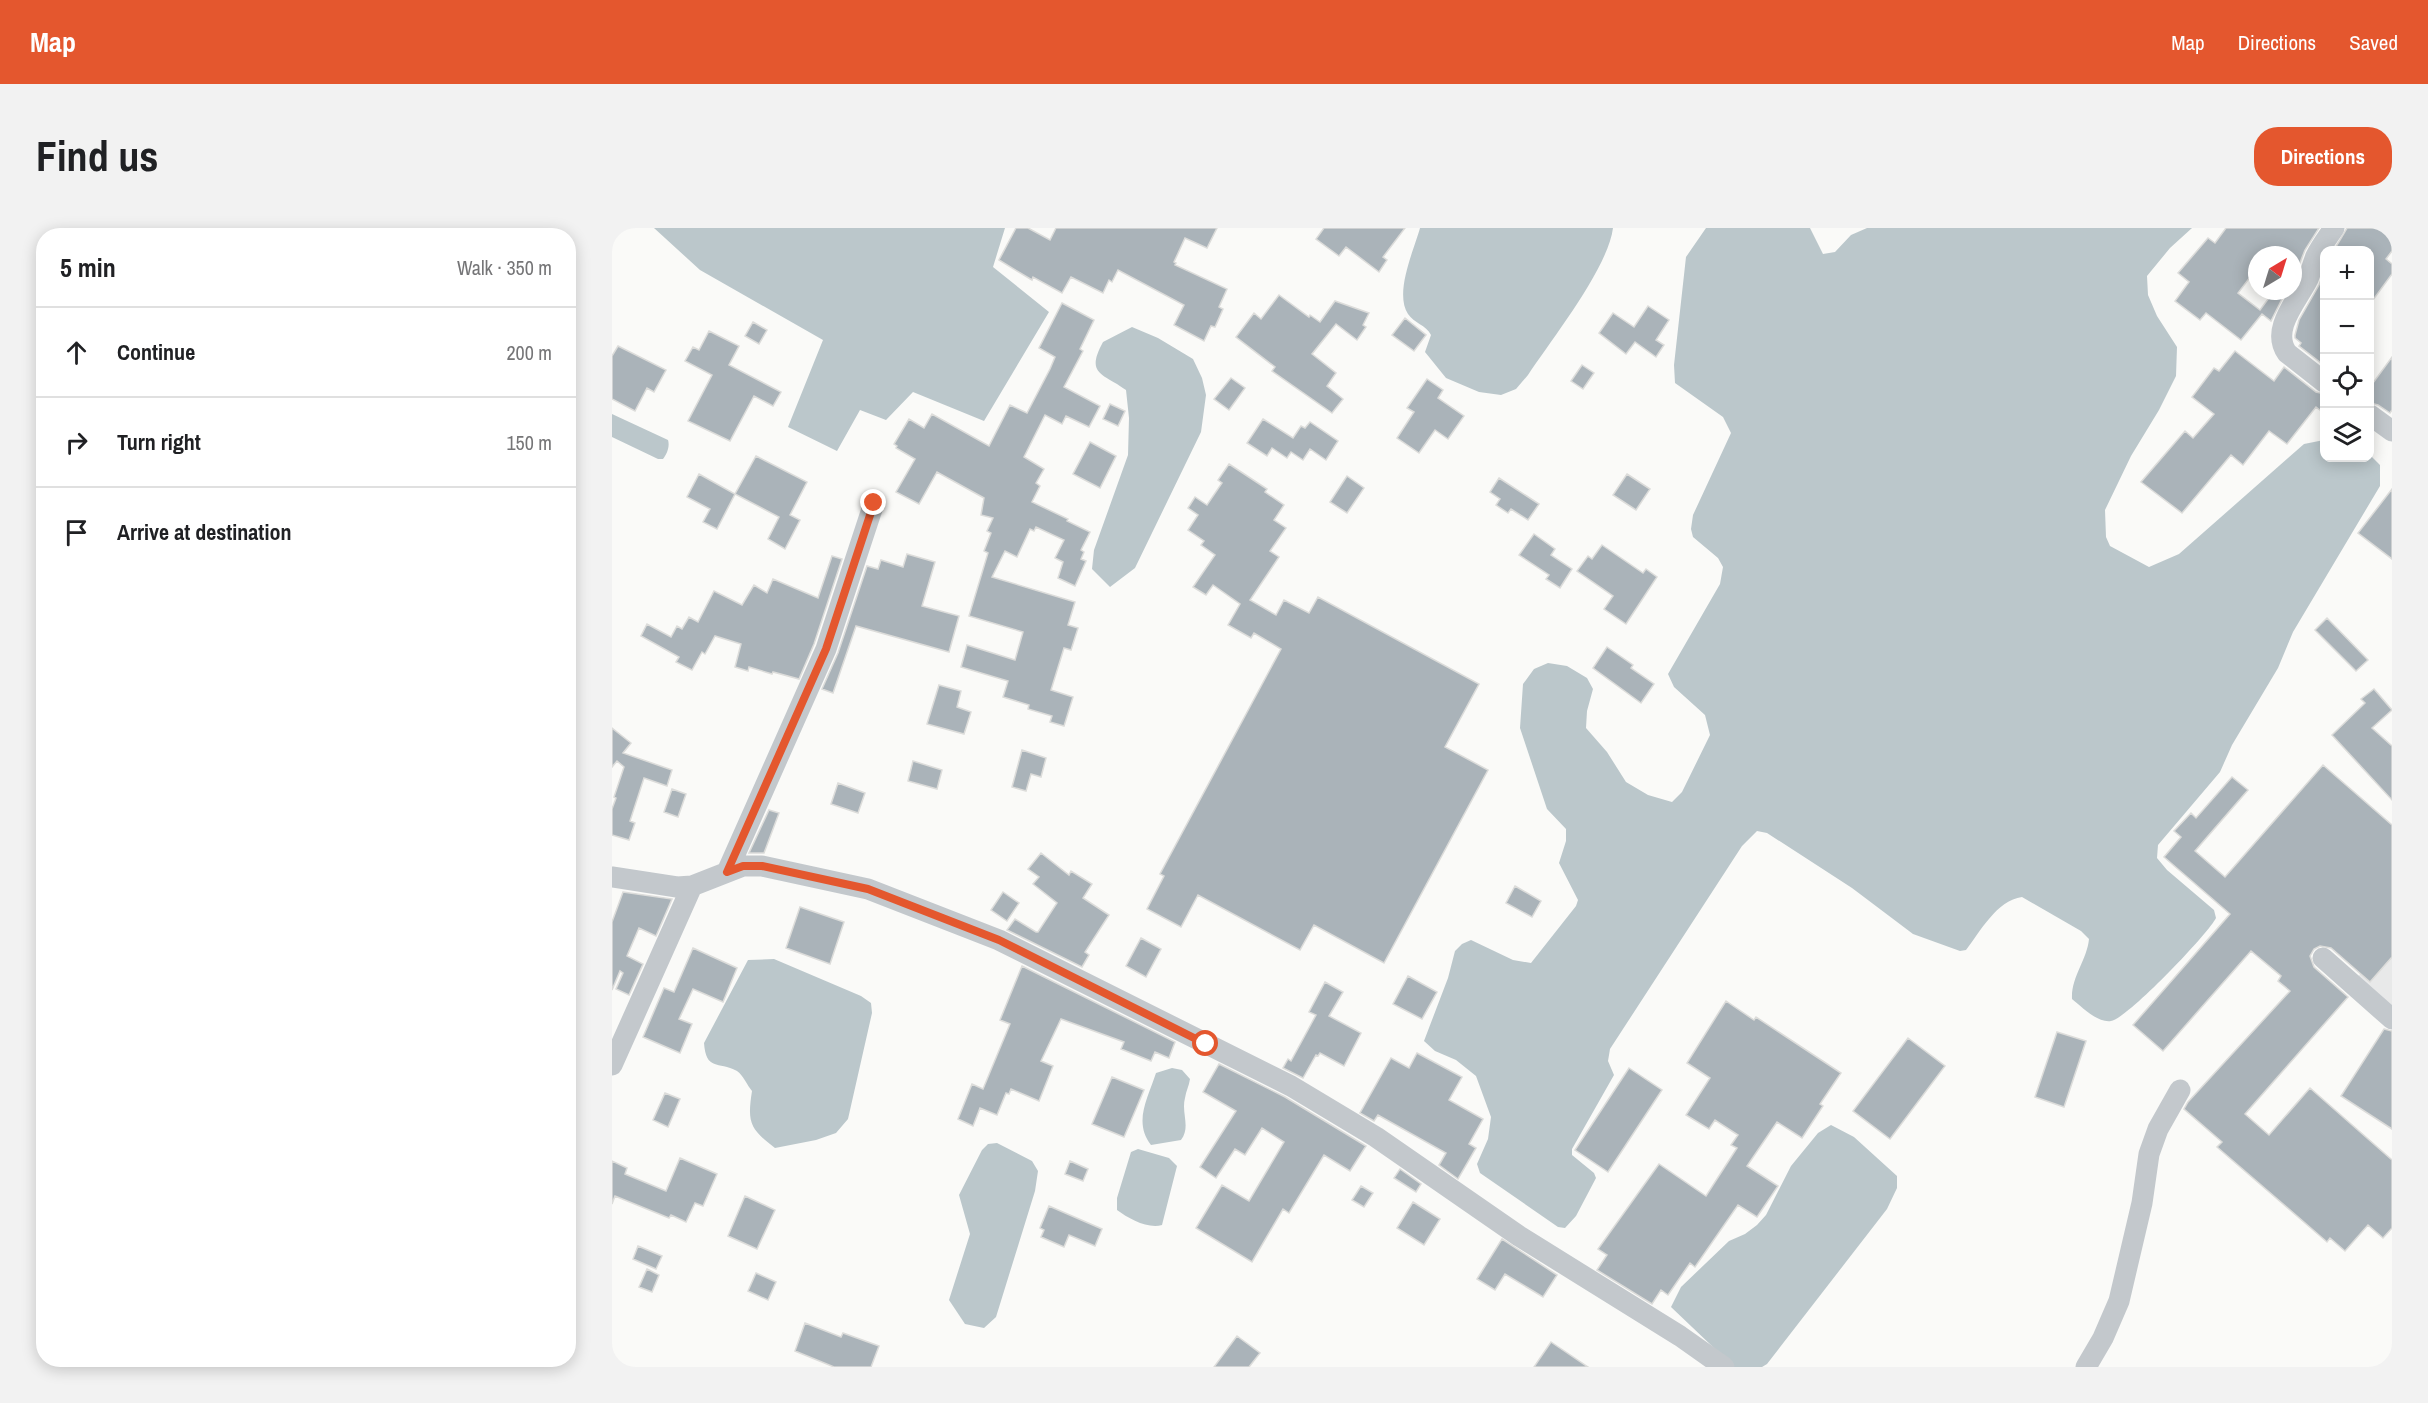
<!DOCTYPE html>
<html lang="en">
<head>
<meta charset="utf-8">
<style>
	body { margin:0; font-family:"Archivo Narrow",sans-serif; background:#f2f2f2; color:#202124 }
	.controls { position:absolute; right:18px; top:18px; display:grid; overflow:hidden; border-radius:12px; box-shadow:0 3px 15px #0003 }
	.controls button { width:54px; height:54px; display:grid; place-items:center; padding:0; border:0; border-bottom:2px solid #e0e0e0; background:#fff; color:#202124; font:30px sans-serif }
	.compass { position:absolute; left:1636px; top:18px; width:54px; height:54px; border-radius:50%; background:#fff; box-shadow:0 3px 15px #0003; rotate:38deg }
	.stop { position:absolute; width:18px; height:18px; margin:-14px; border:4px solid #e4572e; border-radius:50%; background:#fff }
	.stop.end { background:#e4572e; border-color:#fff; box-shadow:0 2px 6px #0008 }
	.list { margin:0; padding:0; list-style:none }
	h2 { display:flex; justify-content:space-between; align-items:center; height:78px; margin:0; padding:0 24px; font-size:26px }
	h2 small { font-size:20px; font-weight:400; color:#757577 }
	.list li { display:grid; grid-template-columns:39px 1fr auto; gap:18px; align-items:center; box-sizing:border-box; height:90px; padding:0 24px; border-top:2px solid #e0e0e0 }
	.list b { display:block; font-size:22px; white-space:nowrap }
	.list em { font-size:20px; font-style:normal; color:#757577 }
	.icon { flex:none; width:33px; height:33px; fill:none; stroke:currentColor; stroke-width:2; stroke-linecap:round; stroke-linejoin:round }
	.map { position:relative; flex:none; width:1780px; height:1139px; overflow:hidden; border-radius:24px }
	header { display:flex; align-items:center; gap:36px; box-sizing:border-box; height:84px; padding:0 30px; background:#e4572e; color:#fff }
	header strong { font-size:28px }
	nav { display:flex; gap:33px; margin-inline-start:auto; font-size:21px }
	.intro { display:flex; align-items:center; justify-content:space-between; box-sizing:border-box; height:144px; padding:0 36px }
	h1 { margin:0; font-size:42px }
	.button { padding:15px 27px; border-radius:24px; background:#e4572e; color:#fff; font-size:21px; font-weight:700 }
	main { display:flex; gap:36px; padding:0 36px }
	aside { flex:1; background:#fff; border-radius:24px; box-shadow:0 3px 15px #0003 }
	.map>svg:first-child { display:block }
</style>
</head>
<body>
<header>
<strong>Map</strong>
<nav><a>Map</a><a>Directions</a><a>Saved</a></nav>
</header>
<div class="intro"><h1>Find us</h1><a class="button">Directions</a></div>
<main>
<aside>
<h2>5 min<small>Walk · 350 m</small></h2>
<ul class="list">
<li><svg class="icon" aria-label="ahead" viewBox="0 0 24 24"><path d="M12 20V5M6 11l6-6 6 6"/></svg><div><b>Continue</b></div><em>200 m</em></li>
<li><svg class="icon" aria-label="right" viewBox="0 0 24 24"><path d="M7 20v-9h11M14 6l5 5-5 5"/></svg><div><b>Turn right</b></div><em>150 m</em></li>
<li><svg class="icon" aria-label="arrive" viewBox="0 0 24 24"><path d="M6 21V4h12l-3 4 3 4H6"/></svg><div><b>Arrive at destination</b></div></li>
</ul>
</aside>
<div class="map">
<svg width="1780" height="1139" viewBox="0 0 1780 1139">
	<rect width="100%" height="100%" fill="#fafaf8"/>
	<path fill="#e8e9e9" d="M 1780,710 L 1780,782 L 1743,752 Z"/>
	<path fill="#bbc7cb" d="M 42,0 L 393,0 L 381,39 L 437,84 L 372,193 L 301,164 L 274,192 L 248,182 L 225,223 L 176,199 L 211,112 L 88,42 Z
		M 808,0 L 1001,0 C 996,40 940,111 916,147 L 904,161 L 889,167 L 867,164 L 834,150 L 813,124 L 819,107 C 814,97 802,95 796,86 C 782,65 802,22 808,0 Z
		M 1094,0 L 1198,0 L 1211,26 L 1223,24 L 1239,7 L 1255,0 L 1580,0 L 1558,20 L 1535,48 L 1536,67 L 1545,88 L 1565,119 L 1564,148 L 1547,182 L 1519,228 L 1493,282 L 1494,309 L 1498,318 L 1537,339 L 1567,326 L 1692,216 L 1712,212 L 1712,230 L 1758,230 L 1758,227 L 1768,237 L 1768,258 L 1681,404 L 1666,440 L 1620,517 L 1608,544 L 1546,617 L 1545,630 L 1555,642 L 1602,682 L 1604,690 C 1596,706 1515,791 1499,793 C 1485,795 1470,779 1460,771 C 1459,749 1475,732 1477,711 L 1469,703 L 1410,669 C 1385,672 1368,704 1354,722 L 1348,723 L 1301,706 L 1240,660 L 1155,605 L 1145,603 L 1130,618 L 998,821 L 996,833 L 1002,847 L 960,921 L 960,927 L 982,945 L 984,950 L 964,988 L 953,1000 L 946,999 L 868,945 L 865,936 L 876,911 L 879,889 L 864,848 L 844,832 L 823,823 L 812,813 L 836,750 L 843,723 L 850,716 L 859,712 L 901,732 L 919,735 L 964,678 L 966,672 L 947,635 L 954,613 L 954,601 L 935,581 L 908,500 L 911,456 L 922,441 L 936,435 L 955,438 L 975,450 L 981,461 L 975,483 L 974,500 L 995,524 L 1014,554 L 1036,567 L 1060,574 L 1070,564 L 1098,507 L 1093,487 L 1062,459 L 1056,446 L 1108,356 L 1111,339 L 1106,330 L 1081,309 L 1079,301 L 1081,287 L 1119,205 L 1111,189 L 1063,155 L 1062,137 L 1074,29 Z
		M 520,99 L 546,110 L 581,131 L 590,150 L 594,167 L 589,204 L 523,340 L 498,359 L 480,341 L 482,322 L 516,227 L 517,190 L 514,162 C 491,145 473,147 491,114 Z
		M 0,186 L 56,212 C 58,218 55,226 51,231 L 46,231 L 0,209 Z
		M 162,731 L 249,768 L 259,775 L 260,785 L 236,891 L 224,905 L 204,912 L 163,920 C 138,901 135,895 140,863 C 135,857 131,847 125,843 C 106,833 94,843 92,815 L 136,732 Z
		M 560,840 L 570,842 L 578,851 C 577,858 574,863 573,870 C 569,885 579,899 569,912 L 539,917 C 521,894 536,870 544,845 Z
		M 1219,897 L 1242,909 L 1285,948 L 1285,960 L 1275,981 L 1155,1136 L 1150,1139 L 1122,1139 L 1059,1079 L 1069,1059 L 1117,1013 L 1133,1006 L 1145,997 L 1154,987 L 1179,938 L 1206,905 Z
		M 385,915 L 420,933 L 426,943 L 423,963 L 384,1089 L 372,1100 L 353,1096 L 337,1072 L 358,1006 L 347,967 L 370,922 L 376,916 Z
		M 526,921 L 557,930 L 565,938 L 552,989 L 550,997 C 536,1001 517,991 505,982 L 505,970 L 519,924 Z"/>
	<path fill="#aab3b9" stroke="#dcdcda" stroke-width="1.5" d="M 404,0 L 416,0 L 438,12 L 444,0 L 605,0 L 595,20 L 573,10 L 562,34 L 564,35 L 563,37 L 615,61 L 607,79 L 611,81 L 603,99 L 599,98 L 592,113 L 562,97 L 572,77 L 506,42 L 500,54 L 497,52 L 491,65 L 459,49 L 450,65 L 421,49 L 420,52 L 387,32 Z
		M 712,0 L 793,0 L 771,29 L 775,32 L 767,44 L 734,19 L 727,28 L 704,11 Z
		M 1614,0 L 1707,0 L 1693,22 L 1681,52 L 1681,27 L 1645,27 L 1645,40 L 1626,65 L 1648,82 L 1662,63 L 1674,63 L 1659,93 L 1650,86 L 1629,112 L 1594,85 L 1588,92 L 1563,73 L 1577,54 L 1566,45 L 1596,10 L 1603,15 Z
		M 1735,0 L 1780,0 L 1780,23 L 1774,31 L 1780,36 L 1780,46 L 1758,76 L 1758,22 L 1722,22 Z
		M 1713,42 L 1713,138 L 1687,118 L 1689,115 L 1683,110 L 1683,107 L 1687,92 L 1707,57 Z
		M 667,67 L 697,89 L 698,87 L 708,94 L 723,73 L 757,85 L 751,97 L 754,99 L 745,112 L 724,96 L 700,126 L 724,145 L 715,158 L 731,171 L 720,185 L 660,143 L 663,139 L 624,109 L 642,85 L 649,91 Z
		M 450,75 L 482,92 L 468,121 L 471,123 L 452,159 L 488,178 L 477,199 L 454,188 L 450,196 L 433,187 L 412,229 L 432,241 L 424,255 L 428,258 L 420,274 L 456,291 L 455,293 L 478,304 L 469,322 L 472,324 L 469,331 L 474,333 L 463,358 L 446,350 L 451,334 L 443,330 L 452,312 L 424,299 L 422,303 L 418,301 L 405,329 L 393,323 L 380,349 L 463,374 L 456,397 L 466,400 L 459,422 L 452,420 L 439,462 L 461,469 L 452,498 L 438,494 L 440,488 L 416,481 L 417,477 L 391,469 L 396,453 L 349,439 L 355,417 L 403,432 L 411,404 L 357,388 L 376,325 L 372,323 L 379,305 L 375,303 L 381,290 L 369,287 L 372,270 L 325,244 L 307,276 L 284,264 L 303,231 L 284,220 L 285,218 L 282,216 L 297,191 L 312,200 L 320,186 L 377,218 L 398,177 L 415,185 L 438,141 L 443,129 L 427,120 Z
		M 1036,78 L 1057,92 L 1044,112 L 1052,117 L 1044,129 L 1023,114 L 1014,126 L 987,105 L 1001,85 L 1022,99 Z
		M 793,90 L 814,107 L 802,123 L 780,107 Z
		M 141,94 L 155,102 L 147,116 L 133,108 Z
		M 97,103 L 127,118 L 117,137 L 169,164 L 161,178 L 142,168 L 118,213 L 76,193 L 100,147 L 73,133 L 81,119 L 87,122 Z
		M 6,118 L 54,142 L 42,164 L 35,160 L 23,183 L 0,171 L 0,128 Z
		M 1623,123 L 1662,153 L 1672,139 L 1704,164 L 1713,166 L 1713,186 L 1704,179 L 1675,216 L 1657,203 L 1631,237 L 1619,227 L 1570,285 L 1529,254 L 1573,203 L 1581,210 L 1602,186 L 1580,169 L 1602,140 L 1607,143 Z
		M 1780,129 L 1780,182 L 1778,185 L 1766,177 L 1758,175 L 1758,159 Z
		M 970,137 L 982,145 L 971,161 L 959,153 Z
		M 619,150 L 633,160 L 617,182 L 602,171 Z
		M 815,151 L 831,162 L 826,170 L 852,188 L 836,211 L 823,202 L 807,225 L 785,210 L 802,184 L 795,180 Z
		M 498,176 L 513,183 L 506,198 L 491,191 Z
		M 651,191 L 681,210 L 689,198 L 693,200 L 698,194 L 726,213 L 714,232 L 698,221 L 691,232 L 679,224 L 675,230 L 660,220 L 655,228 L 635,215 Z
		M 478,214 L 504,228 L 488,260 L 461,246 Z
		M 144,228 L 195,254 L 178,287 L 188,292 L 173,321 L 156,311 L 167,289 L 123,266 Z
		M 617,236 L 655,261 L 653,264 L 672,277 L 662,292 L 674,300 L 658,323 L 667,329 L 638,372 L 664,387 L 672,372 L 697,385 L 706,369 L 867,456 L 833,519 L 876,542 L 772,735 L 702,697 L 688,722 L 586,667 L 569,699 L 535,681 L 552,648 L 548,646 L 669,421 L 642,405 L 639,410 L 616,397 L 628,376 L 601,357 L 594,367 L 581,359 L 603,327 L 589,317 L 592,313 L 576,302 L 586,287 L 576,280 L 583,269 L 595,277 L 610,255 L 606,252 Z
		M 87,246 L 123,266 L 105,301 L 91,294 L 98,281 L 75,269 Z
		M 1015,246 L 1038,261 L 1024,282 L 1001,267 Z
		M 735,248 L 752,260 L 735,285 L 718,274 Z
		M 887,250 L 927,276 L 916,292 L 899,281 L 896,285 L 884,277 L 888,271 L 878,264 Z
		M 1780,261 L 1780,331 L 1746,305 Z
		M 922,306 L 943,321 L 939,327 L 960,341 L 948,360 L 934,351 L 937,347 L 907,327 Z
		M 990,317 L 1031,345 L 1034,341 L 1045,349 L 1014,396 L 992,381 L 1001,368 L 965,343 L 976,328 L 980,331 Z
		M 295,326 L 323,334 L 310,378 L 347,388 L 337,424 L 244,398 L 221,465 L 210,461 L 226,425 L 255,338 L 266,341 L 269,332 L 291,339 Z
		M 220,328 L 230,331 L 202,416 L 187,451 L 161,444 L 160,446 L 137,439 L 136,443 L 123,439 L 129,416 L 103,408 L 93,426 L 90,424 L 80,442 L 64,434 L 67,429 L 29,408 L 35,396 L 59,409 L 65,398 L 70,401 L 77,389 L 86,394 L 102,363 L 130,377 L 142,357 L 155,365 L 161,351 L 206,370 Z
		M 1715,390 L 1756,432 L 1744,443 L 1703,402 Z
		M 995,419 L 1021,437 L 1019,440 L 1042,456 L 1029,475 L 981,440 Z
		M 327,457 L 349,463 L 345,479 L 359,484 L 352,506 L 315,496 Z
		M 1762,461 L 1780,482 L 1760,500 L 1780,518 L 1780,572 L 1720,507 L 1753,475 L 1749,471 Z
		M 0,500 L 19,515 L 11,525 L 60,542 L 55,558 L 32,550 L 18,593 L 23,595 L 17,612 L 0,607 L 0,581 L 4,570 L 2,569 L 12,539 L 5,533 L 0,539 Z
		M 410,522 L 434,530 L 429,549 L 419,546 L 414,563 L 400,559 Z
		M 301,533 L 330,542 L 325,561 L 296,553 Z
		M 1711,537 L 1780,597 L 1780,729 L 1758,754 L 1719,720 L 1708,718 L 1702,721 L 1698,728 L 1702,739 L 1736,769 L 1633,886 L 1657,907 L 1698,860 L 1780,932 L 1780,1000 L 1771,1010 L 1756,997 L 1733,1023 L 1718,1010 L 1715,1014 L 1605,919 L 1610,914 L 1572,881 L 1576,874 L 1678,763 L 1666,753 L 1669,748 L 1639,723 L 1551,823 L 1521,797 L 1618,686 L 1552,629 L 1569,609 L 1562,603 L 1579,585 L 1584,590 L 1620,549 L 1636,562 L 1583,623 L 1613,649 Z
		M 226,555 L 253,565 L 246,585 L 219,576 Z
		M 60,561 L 74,566 L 66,589 L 52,584 Z
		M 157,582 L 167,585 L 152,625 L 137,625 Z
		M 429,625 L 457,647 L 459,643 L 480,656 L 471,670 L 497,687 L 473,724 L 477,727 L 470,739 L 395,702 L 403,691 L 424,704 L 426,704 L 445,675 L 421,656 L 427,649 L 416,641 Z
		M 903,658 L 929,673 L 920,689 L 894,675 Z
		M 11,664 L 60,671 L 44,708 L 27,700 L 15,728 L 31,736 L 17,767 L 4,761 L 11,745 L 8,743 L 0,762 L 0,694 Z
		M 391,664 L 407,675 L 395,693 L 379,682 Z
		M 188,679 L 232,694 L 218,736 L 174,720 Z
		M 529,710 L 549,721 L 534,749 L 514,738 Z
		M 81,720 L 125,740 L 111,774 L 81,761 L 67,791 L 80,796 L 68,825 L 31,809 L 52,760 L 62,764 Z
		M 410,738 L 563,814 L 557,830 L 543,824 L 539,833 L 509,821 L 512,814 L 449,791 L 429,833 L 441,838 L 427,873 L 399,861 L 397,866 L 394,865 L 385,887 L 368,880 L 361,898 L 346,891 L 360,856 L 371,861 L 398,796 L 388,792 Z
		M 796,748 L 825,764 L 810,791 L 781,776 Z
		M 713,754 L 731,764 L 717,788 L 749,805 L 732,838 L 708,825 L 706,828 L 704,827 L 691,850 L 671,840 L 676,831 L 679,833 L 704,787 L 697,784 Z
		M 1114,773 L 1142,792 L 1144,789 L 1229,845 L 1208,876 L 1211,878 L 1190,910 L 1165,894 L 1135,938 L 1166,958 L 1145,989 L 1126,977 L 1083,1039 L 1078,1035 L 1056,1067 L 1049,1062 L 1040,1076 L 985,1042 L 995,1027 L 986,1021 L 1047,936 L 1094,968 L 1125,920 L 1119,917 L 1126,907 L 1103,892 L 1097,901 L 1074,887 L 1098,850 L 1075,835 Z
		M 1772,801 L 1780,803 L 1780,901 L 1729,868 Z
		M 1445,804 L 1474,813 L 1452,879 L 1423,869 Z
		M 1296,810 L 1333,838 L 1278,911 L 1241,883 Z
		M 805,825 L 850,849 L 837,872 L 871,891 L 857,916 L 864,920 L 846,951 L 827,937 L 834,925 L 766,887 L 762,893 L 748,885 L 779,830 L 797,840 Z
		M 607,836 L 673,869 L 754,918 L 738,943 L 712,927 L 677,985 L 671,981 L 640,1034 L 584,1000 L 610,957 L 637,973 L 672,914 L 650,900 L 633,927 L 623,921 L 604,950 L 588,939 L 624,883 L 591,864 Z
		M 1017,840 L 1050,862 L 996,944 L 963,922 Z
		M 500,849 L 532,862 L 512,909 L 480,896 Z
		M 53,865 L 68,871 L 56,899 L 41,892 Z
		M 68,930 L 105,946 L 91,978 L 83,975 L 74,994 L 59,987 L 57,990 L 3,968 L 0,976 L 0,933 L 15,940 L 13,946 L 54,963 Z
		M 458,933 L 476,941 L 471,953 L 453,946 Z
		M 788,941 L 809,956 L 804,964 L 782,950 Z
		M 749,958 L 761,965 L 752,979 L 740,972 Z
		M 133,968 L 163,982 L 145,1021 L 116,1008 Z
		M 801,974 L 828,991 L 812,1017 L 785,1000 Z
		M 437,978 L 490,1001 L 483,1018 L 457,1007 L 452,1019 L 429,1009 L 432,1002 L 428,1000 Z
		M 890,1011 L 945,1047 L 931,1069 L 893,1046 L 883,1062 L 865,1051 Z
		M 26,1018 L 50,1028 L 44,1041 L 21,1031 Z
		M 35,1041 L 47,1047 L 40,1064 L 27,1059 Z
		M 144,1045 L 164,1054 L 156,1072 L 136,1063 Z
		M 193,1095 L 229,1109 L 231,1105 L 267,1118 L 259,1139 L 222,1139 L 183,1123 Z
		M 625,1108 L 648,1125 L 637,1139 L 602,1139 Z
		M 939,1114 L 976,1139 L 922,1139 Z"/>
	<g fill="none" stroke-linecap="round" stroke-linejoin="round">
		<path stroke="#c3c8cc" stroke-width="21" d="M 1712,154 L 1675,125 C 1658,101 1686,72 1696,51 C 1699,44 1701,35 1704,28 C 1709,18 1716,9 1722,0
			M 1758,187 L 1780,203
			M 115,644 L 214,421 L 262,275
			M 0,649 L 65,659 L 80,658 L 131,638 L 150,638 L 256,661 L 387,712 L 679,858 L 764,909 L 907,1008 L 1068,1108 L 1112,1139
			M 1711,730 L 1780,791
			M 0,837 L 80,658
			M 1474,1139 L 1491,1110 L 1507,1073 L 1530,975 L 1537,926 L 1546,901 L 1568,862"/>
	</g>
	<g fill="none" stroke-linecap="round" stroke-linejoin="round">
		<path stroke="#e4572e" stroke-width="8" d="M 262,275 L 214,421 L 115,644 L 131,638 L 150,638 L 256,661 L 387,712 L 594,816"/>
	</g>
</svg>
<div class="controls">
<button>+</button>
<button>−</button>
<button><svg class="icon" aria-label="locate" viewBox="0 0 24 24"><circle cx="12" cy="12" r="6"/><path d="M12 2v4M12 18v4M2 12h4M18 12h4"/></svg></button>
<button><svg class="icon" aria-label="layers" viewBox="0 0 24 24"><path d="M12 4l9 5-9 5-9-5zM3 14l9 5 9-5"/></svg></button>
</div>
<svg class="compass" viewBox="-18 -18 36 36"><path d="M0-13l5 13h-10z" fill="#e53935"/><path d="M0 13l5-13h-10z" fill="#757577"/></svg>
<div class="stop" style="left:594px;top:816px"></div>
<div class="stop end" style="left:262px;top:275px"></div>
</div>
</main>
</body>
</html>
